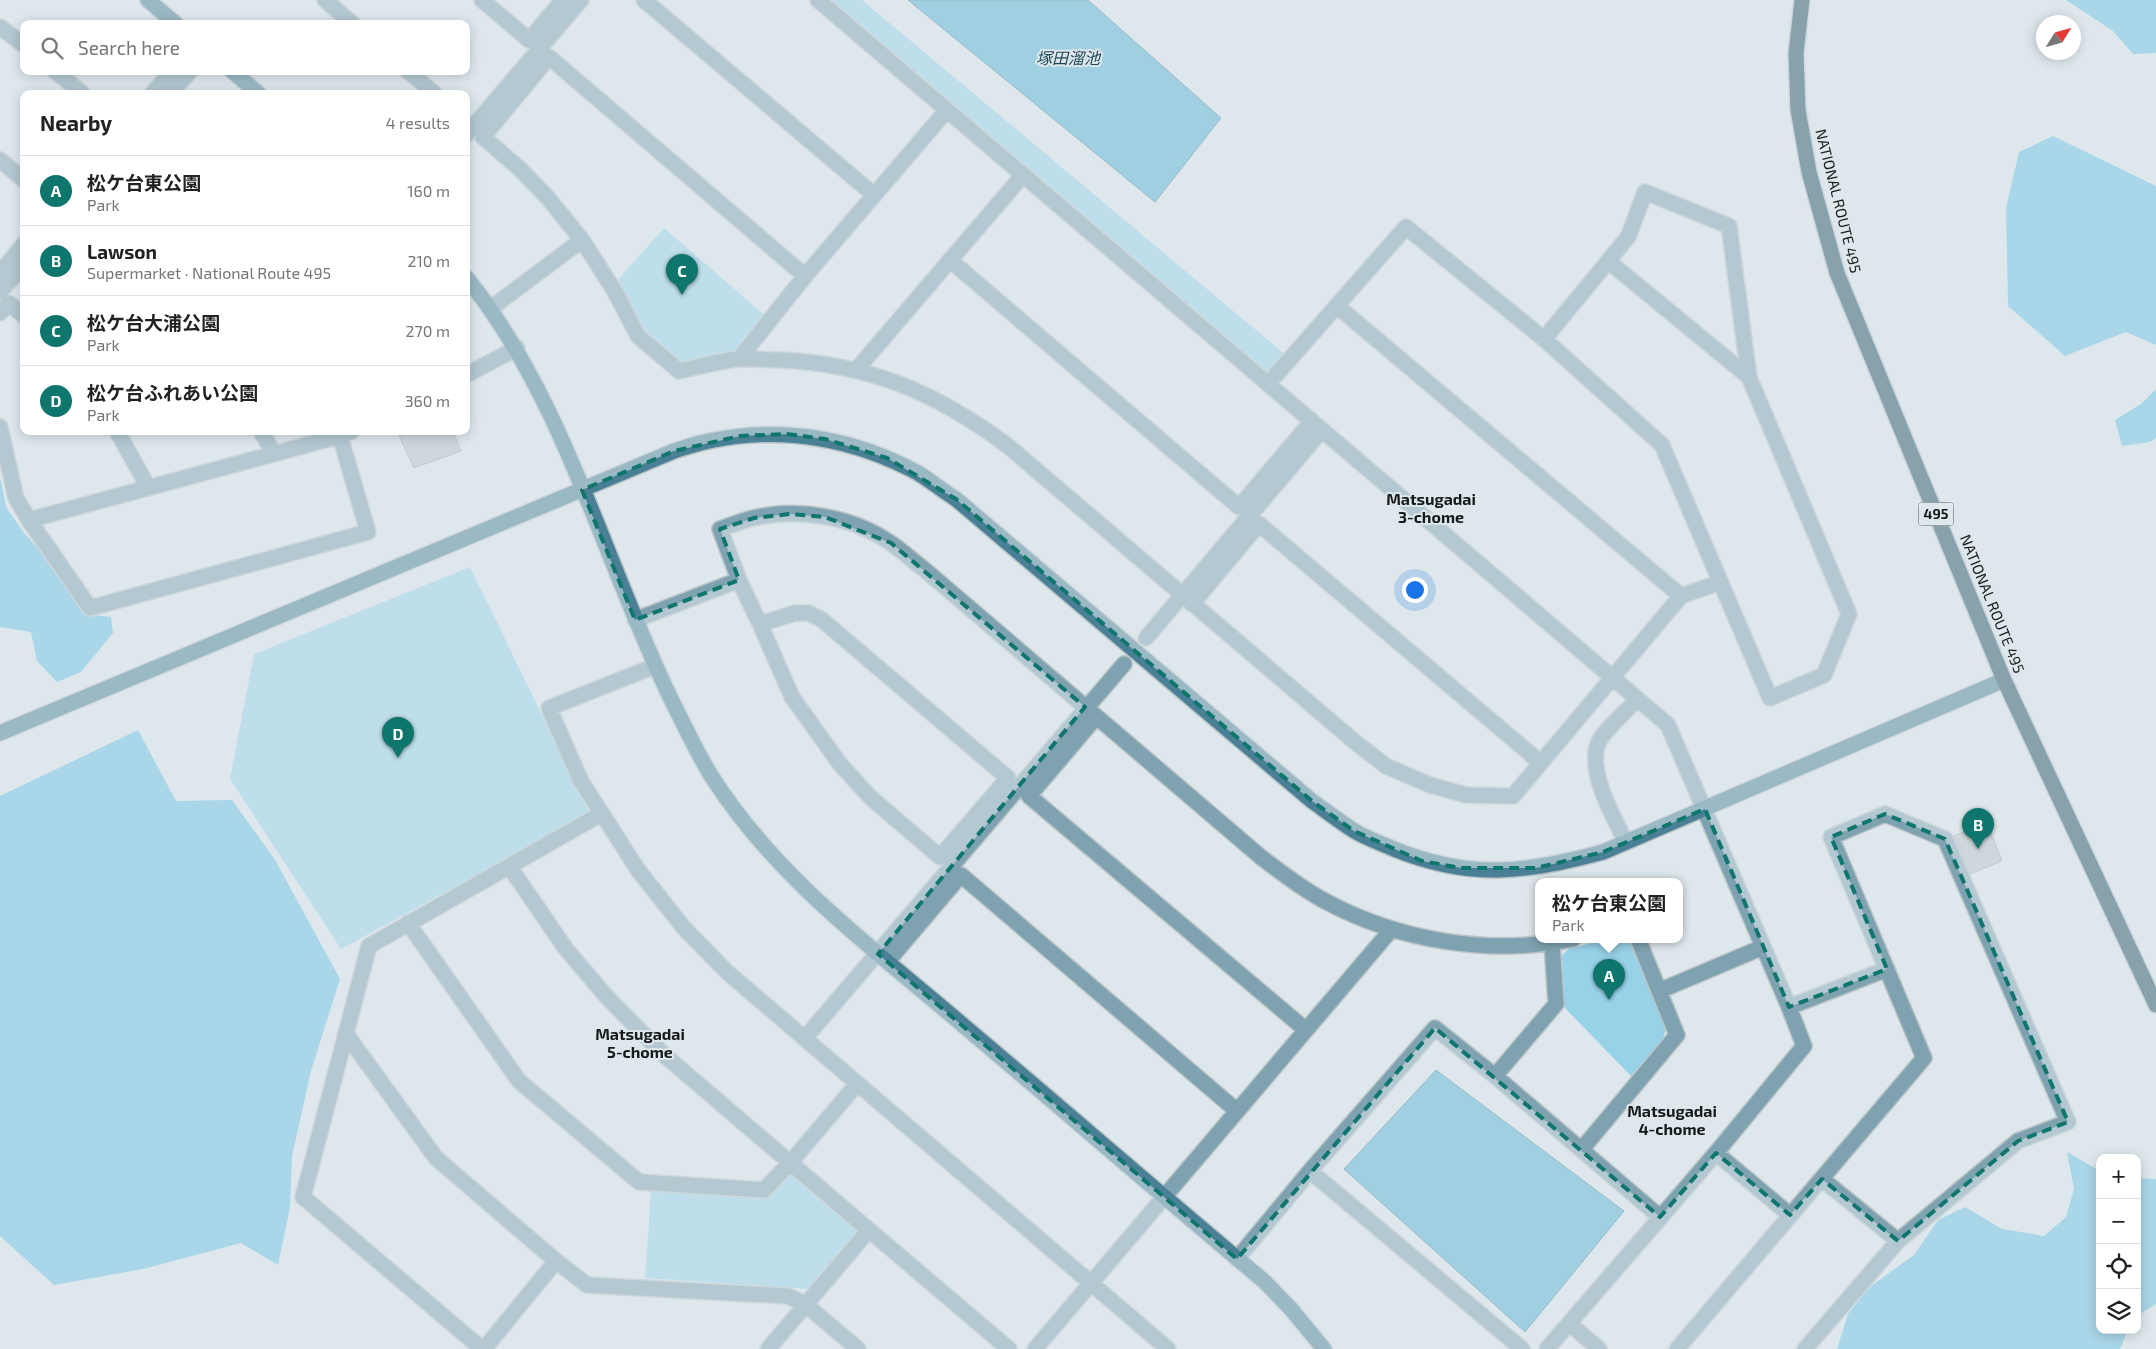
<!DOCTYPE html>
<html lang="en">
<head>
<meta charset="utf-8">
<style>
	body { margin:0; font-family:"Exo 2","Noto Sans JP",sans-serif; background:#f6f6f6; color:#222 }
	.controls { position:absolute; right:15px; bottom:15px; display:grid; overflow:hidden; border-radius:10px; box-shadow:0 2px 12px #0003 }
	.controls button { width:45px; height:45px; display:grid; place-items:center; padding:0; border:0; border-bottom:1px solid #e0e0e0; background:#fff; color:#222; font:25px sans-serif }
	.compass { position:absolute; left:2036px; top:15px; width:45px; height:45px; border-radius:50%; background:#fff; box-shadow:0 2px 12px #0003; rotate:53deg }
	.you { position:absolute; left:1414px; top:589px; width:18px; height:18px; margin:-12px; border:4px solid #fff; border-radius:50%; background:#1a73e8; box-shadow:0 0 0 8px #1a73e833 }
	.badge { display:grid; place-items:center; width:32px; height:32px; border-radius:50%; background:#0f766e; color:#fff; font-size:16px; font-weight:700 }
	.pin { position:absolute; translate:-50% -41px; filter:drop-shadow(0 1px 2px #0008) }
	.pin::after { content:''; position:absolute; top:26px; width:18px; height:15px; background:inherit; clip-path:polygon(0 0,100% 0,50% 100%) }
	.popup { position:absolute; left:1535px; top:878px; width:148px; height:65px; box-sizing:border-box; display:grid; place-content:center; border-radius:10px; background:#fff; filter:drop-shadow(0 1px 4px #0005); font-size:16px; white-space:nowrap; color:#767676 }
	.popup b { font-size:19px; color:#222 }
	.popup::after { content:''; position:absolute; left:50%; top:100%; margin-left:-10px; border:10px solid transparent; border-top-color:#fff }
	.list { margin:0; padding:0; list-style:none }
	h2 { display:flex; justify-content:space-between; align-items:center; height:65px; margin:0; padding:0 20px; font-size:21px }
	h2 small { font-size:16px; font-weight:400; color:#767676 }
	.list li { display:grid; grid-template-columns:32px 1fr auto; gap:15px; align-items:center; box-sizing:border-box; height:70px; padding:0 20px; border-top:1px solid #e0e0e0 }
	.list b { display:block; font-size:19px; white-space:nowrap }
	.list p { margin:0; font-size:16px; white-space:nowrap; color:#767676 }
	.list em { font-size:16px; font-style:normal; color:#767676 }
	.icon { flex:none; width:28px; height:28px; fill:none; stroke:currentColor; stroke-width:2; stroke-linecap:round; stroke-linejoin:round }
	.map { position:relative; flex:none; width:2156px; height:1349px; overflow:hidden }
	.search { position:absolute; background:#fff; box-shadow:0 2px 12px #0003; left:20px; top:20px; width:450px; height:55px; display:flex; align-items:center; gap:12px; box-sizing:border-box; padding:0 18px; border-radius:10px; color:#767676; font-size:19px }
	.panel { position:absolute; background:#fff; box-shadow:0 2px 12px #0003; left:20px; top:90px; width:450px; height:345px; border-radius:10px }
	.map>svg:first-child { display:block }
</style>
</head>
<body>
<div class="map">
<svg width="2156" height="1349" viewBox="0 0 2156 1349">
	<rect width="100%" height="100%" fill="#dee8ec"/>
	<path fill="#97d2e9" d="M 827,0 L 862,0 L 1287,356 L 1269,374 Z
		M 664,228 L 768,318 L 737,356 L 680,368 L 641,334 L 616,282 Z
		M 470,567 L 590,814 L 341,949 L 230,779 L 254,654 Z
		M 1607,939 L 1628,939 L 1666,1028 L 1663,1039 L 1631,1076 L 1564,1007 L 1562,955 L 1569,949 Z
		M 791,1173 L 860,1231 L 808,1289 L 645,1278 L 651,1192 L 768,1197 Z"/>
	<path fill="#68c2e4" d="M 2066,0 L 2156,0 L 2156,53 L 2133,54 L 2113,31 Z
		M 2053,136 L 2156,186 L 2156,345 L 2126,332 L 2065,356 L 2008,306 L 2006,208 L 2019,152 Z
		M 2156,389 L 2156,438 L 2150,442 L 2122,446 L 2115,420 L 2141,404 Z
		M 0,477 L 6,507 L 24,533 L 54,566 L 81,606 L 93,615 L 111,617 L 113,633 L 81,672 L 57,682 L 37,661 L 31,632 L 0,627 Z
		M 138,730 L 176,801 L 232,800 L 274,858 L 340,979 L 311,1071 L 292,1156 L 290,1208 L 278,1265 L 241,1243 L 143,1269 L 54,1285 L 0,1236 L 0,796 Z
		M 2067,1152 L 2100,1171 L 2100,1330 L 2128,1330 L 2120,1349 L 1837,1349 L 1848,1314 L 1867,1289 L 1914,1255 L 1938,1220 L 1965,1207 L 2002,1229 L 2044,1236 L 2066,1217 L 2074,1189 Z
		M 2137,1178 L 2156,1179 L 2156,1304 L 2137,1316 Z"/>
	<path fill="#58b2d4" stroke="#44849c" d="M 908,0 L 1088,0 L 1221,118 L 1155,202 Z
		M 1436,1070 L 1624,1211 L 1525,1332 L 1344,1169 Z"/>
	<path fill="#bac3c7" stroke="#9ea7ab" d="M 411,431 L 453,431 L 461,451 L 414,468 L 399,436 Z
		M 1987,822 L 2002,861 L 1970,874 L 1954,836 Z"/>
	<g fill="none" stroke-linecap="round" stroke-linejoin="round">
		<defs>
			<path id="street" d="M 325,0 L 353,24
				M 482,0 L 529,40 L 563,0
				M 644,0 L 874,195
				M 818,0 L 1668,725 L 1789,1007 L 1804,1046 L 1716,1153 L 1547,1349
				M 0,27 L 24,45
				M 55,71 L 83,94
				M 408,71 L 435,94
				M 152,94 L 172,71
				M 170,94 L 190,71
				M 466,135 L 581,0
				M 0,160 L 24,180
				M 951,261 L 1239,507 L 1312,421
				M 1608,261 L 1749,377
				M 0,273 L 24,244
				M 805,276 L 549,57 L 483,137 L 519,168 L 548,198 L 582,240 L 614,290 L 638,336 L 679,371 C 698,367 719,361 738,359 C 752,358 767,360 780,360 C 870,364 937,393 1008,446 L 1355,742 L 1386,766 L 1430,785 L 1466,795 L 1513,796 L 1681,596 L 1721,582
				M 0,292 L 24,264
				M 1337,306 L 1681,596
				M 491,308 L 582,240
				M 0,313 L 9,303 L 24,316
				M 739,359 L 805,276 L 947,110
				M 857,369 L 1023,175
				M 466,375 L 517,348
				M 1268,384 L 1406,227 L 1544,339 L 1662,445 L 1770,698 L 1824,675 L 1849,614 L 1749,377 L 1729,226 L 1645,192 L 1628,237 L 1544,339
				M 0,427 L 16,498 L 29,520 L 90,608 L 368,532 L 340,436
				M 117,431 L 148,487
				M 261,431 L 274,454
				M 29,520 L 340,436 L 352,431
				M 1192,604 L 1259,524 L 1541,763
				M 795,613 L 808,613 L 821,619 L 1008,778 L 940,857 L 870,797 L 840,764 L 792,697 L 760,624 Z
				M 635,620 L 739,580
				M 760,624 L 739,580 L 720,529 C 731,525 742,521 753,518 C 799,507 854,517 892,544 C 904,552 914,562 925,570 L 1262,858 C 1282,873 1302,889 1325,901 C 1399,941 1490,956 1573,939
				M 1146,638 L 1322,430
				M 655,666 L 549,708 L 581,781 L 638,870 L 684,928 L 727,972 L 1168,1349
				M 1096,717 L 1029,796 L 1306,1030
				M 1626,842 C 1614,818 1583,765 1601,738 C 1611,724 1626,712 1637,699
				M 509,866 L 566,949 L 606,996 L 663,1054 L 869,1230 L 768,1349
				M 408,923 L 519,1081 L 639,1182 L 764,1190 L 790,1163 L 857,1084
				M 888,961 L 961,875 L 1237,1111
				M 1659,991 L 1763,947
				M 1789,1007 L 1887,969
				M 346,1034 L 436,1158 L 556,1261 L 587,1285 L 788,1296 L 805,1304 L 858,1349
				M 805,1038 L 1124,664
				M 1495,1076 L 1556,1004 L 1552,943
				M 1582,1149 L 1677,1035 L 1638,939
				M 1716,1153 L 1790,1215
				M 1310,1171 L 1522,1349
				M 1822,1179 L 1898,1241
				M 869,1230 L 1009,1349
				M 1237,1259 L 1310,1171 L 1435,1028 L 1495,1076 L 1660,1217
				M 1570,1324 L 1599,1349
				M 482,1349 L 303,1197 L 369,946 L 601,814
				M 484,1349 L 556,1261
				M 1035,1349 L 1391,930
				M 1677,1349 L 1924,1058 L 1831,837 L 1885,814 L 1945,839 L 2068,1122 L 2018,1141 L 1898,1241 L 1805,1349"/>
			<path id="secondary" d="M 148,0 L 176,24
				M 232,71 L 259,94
				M 466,277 C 564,398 604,562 672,701 C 685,727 697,753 712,777 C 775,876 870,946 958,1021 C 1060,1107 1161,1195 1264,1281 L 1291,1309 L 1324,1349
				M 0,733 L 674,451 C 687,447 701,442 714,440 C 785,426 855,439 918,473 C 931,481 943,491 956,499 L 1312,801 C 1326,811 1339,821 1353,830 C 1365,838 1381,843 1394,849 C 1470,880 1527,873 1603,852 L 2004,680"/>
			<path id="highway" d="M 1802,0 L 1796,53 L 1798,110 L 1809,172 L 1837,273 L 2004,680 L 2156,1005"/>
		</defs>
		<use href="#street" stroke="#bac3c6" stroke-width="18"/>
		<use href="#secondary" stroke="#bac3c6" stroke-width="18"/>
		<use href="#highway" stroke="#bac3c6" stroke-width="18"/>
		<use href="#street" stroke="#7ea2b0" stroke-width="15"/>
		<use href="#secondary" stroke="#498095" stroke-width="15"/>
		<use href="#highway" stroke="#1f4f61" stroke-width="15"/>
	</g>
	<path d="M0 0H2156V1349H0ZM 787,434 L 825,439 L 887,458 L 956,499 L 1312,801 L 1354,831 L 1422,861 L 1461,868 L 1536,868 L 1603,852 L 1705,809 L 1789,1007 L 1887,969 L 1831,837 L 1885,814 L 1945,839 L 2068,1122 L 2018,1141 L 1898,1241 L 1822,1179 L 1790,1215 L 1716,1153 L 1660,1217 L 1435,1028 L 1237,1259 L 878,954 L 1085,707 L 891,543 L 825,517 L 790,514 L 754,518 L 720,529 L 739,580 L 635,620 L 582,490 L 674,451 L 740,436 Z" fill="#dee8ec" fill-opacity=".55" fill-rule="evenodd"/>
	<path fill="none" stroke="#0f766e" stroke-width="4" stroke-dasharray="10 6" stroke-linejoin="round" d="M 787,434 L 825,439 L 887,458 L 956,499 L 1312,801 L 1354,831 L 1422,861 L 1461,868 L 1536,868 L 1603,852 L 1705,809 L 1789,1007 L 1887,969 L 1831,837 L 1885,814 L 1945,839 L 2068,1122 L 2018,1141 L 1898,1241 L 1822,1179 L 1790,1215 L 1716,1153 L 1660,1217 L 1435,1028 L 1237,1259 L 878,954 L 1085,707 L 891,543 L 825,517 L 790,514 L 754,518 L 720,529 L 739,580 L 635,620 L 582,490 L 674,451 L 740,436 Z"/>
	<g text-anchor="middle" stroke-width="4" stroke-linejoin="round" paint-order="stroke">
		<rect fill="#dee8ec" stroke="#52585a" stroke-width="1" x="1918.5" y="502.5" width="35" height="23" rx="4"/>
		<g font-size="14" font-weight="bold" fill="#161a1b">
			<text x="1936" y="519">495</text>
		</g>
		<g font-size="15" fill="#161a1b" stroke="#dee8ec">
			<text transform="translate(1838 201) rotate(76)" y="5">NATIONAL ROUTE 495</text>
			<text transform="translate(1992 604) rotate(68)" y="5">NATIONAL ROUTE 495</text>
		</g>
		<g font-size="16" font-style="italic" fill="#1e4655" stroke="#dee8ec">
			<text x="1068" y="64">塚田溜池</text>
		</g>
		<g font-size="16" font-weight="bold" fill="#161a1b" stroke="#dee8ec">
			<text x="1431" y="505">Matsugadai<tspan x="1431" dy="18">3-chome</tspan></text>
			<text x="640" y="1040">Matsugadai<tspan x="640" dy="18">5-chome</tspan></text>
			<text x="1672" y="1117">Matsugadai<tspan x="1672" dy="18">4-chome</tspan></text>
		</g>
	</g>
</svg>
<div class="controls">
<button>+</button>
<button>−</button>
<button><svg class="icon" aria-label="locate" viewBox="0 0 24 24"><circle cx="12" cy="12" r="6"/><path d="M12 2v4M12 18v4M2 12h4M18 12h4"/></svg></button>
<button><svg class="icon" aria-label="layers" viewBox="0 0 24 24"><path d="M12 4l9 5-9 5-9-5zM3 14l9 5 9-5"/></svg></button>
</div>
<svg class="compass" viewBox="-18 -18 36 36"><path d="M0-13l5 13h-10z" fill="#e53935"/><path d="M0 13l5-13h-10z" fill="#767676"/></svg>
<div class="you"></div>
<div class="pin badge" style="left:1609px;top:1000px">A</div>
<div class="popup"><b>松ケ台東公園</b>Park</div>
<div class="pin badge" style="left:1978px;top:849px">B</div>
<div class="pin badge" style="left:682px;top:295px">C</div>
<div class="pin badge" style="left:398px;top:758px">D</div>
<div class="search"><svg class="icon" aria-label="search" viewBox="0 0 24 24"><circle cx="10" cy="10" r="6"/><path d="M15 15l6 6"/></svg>Search here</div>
<section class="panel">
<h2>Nearby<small>4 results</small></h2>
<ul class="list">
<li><span class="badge">A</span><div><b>松ケ台東公園</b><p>Park</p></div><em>160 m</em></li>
<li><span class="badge">B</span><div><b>Lawson</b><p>Supermarket · National Route 495</p></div><em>210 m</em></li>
<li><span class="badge">C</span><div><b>松ケ台大浦公園</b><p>Park</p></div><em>270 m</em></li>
<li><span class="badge">D</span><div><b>松ケ台ふれあい公園</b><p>Park</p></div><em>360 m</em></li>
</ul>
</section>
</div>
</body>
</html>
